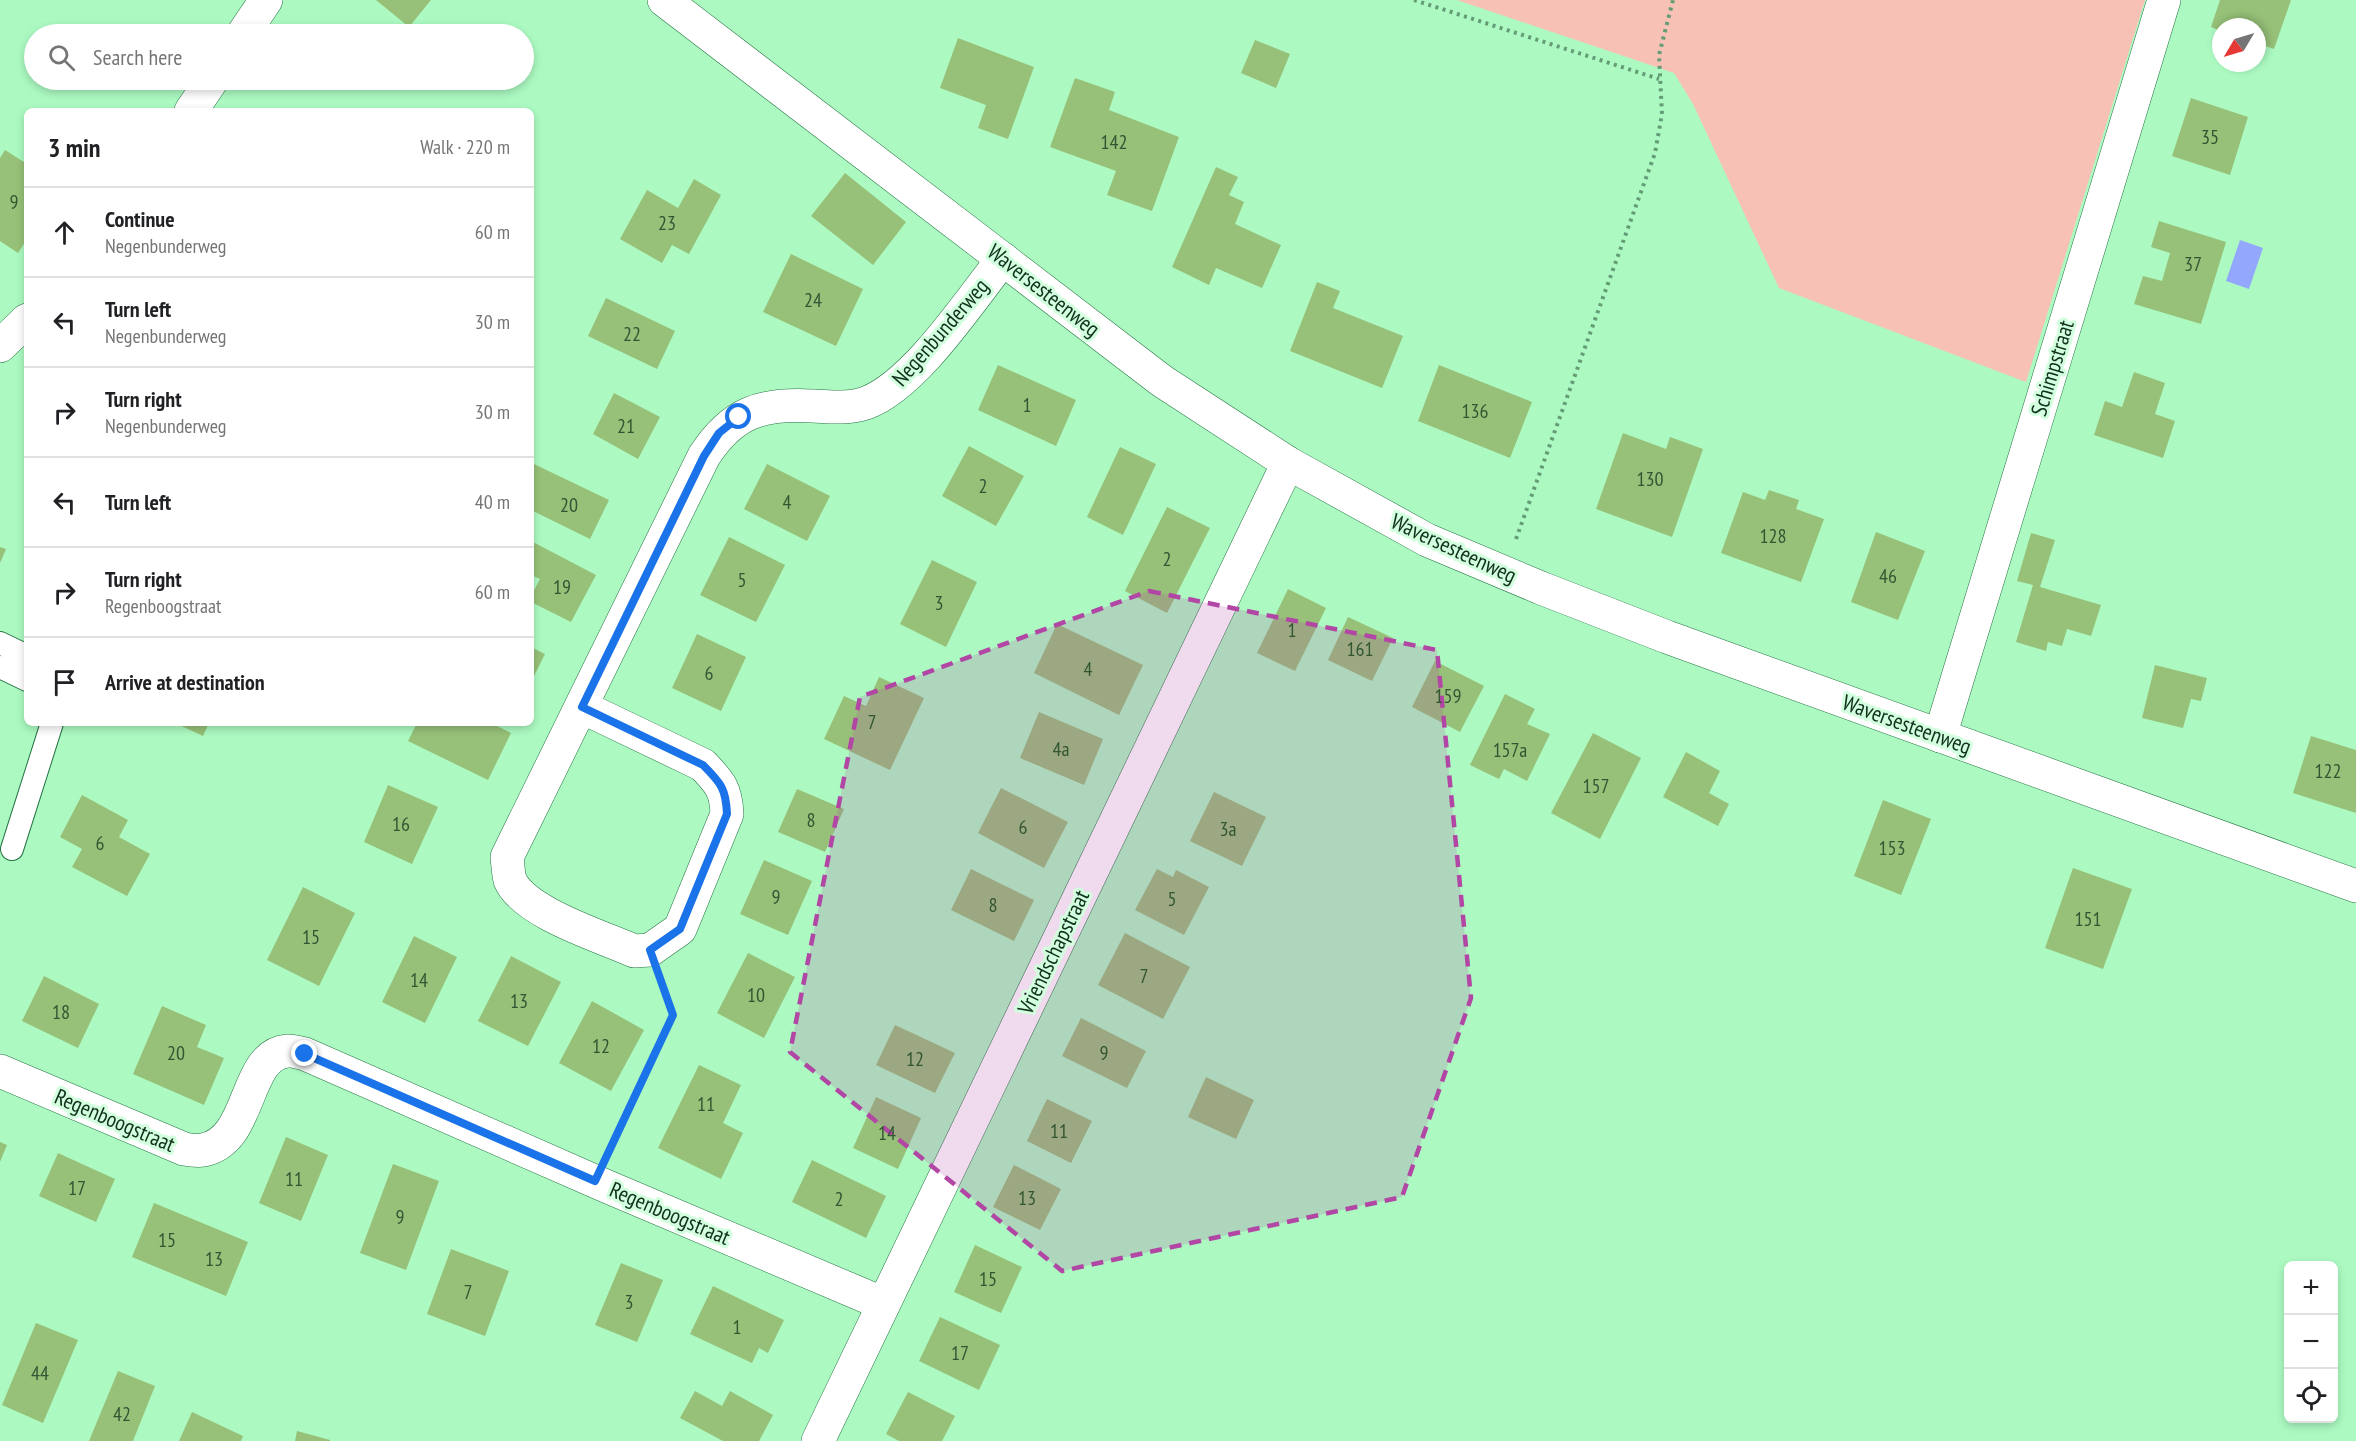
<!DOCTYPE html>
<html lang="en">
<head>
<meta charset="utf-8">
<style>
	body { margin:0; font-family:"PT Sans Narrow",sans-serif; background:#f2f2f2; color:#202124 }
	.controls { position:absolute; right:18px; bottom:18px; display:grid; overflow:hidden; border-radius:9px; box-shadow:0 3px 9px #0003 }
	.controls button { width:54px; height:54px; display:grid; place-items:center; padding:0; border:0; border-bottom:2px solid #e0e0e0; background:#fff; color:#202124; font:30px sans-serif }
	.compass { position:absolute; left:2212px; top:18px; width:54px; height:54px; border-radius:50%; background:#fff; box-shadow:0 3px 9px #0003; rotate:232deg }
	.stop { position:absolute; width:18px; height:18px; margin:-14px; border:4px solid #1a73e8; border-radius:50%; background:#fff }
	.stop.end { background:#1a73e8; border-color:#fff; box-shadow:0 2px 6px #0008 }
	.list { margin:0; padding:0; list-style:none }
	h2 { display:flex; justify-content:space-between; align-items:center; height:78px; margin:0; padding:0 24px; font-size:26px }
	h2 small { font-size:20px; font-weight:400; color:#757577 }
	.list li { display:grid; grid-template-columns:39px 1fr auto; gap:18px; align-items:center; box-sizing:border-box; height:90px; padding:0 24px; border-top:2px solid #e0e0e0 }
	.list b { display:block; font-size:22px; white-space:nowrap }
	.list p { margin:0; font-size:20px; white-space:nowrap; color:#757577 }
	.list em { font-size:20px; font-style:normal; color:#757577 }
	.icon { flex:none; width:33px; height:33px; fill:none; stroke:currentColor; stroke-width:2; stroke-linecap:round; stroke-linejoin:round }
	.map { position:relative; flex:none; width:2356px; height:1441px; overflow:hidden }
	.search { position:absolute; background:#fff; box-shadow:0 3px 9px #0003; left:24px; top:24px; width:510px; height:66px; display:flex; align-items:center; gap:15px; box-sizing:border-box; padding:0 21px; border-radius:33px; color:#757577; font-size:22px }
	.panel { position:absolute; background:#fff; box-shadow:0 3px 9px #0003; left:24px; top:108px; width:510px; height:618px; border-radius:9px }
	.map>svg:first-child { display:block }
</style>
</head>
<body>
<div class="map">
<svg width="2356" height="1441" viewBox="0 0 2356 1441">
	<rect width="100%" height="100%" fill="#acfac2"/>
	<path fill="#f8c1b5" d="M 1457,0 L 2145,0 L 2026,382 L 1779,288 L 1693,104 L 1674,73 Z"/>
	<path fill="#93a8fc" d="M 2240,240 L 2263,248 L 2249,289 L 2226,281 Z"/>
	<path fill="#97c178" d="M 376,0 L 431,0 L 409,27 Z
		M 2220,0 L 2291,0 L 2274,49 L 2257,43 L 2257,27 L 2221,27 L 2221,31 L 2211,27 Z
		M 958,38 L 1034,67 L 1008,139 L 978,128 L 986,105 L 940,88 Z
		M 1255,40 L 1290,54 L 1276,88 L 1241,73 Z
		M 1075,78 L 1115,92 L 1109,110 L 1179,137 L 1152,211 L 1107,195 L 1116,171 L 1050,147 Z
		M 2191,98 L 2248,117 L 2230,175 L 2172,156 Z
		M 5,150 L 27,164 L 27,239 L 18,253 L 0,241 L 0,158 Z
		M 1216,167 L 1238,177 L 1229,195 L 1244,202 L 1235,224 L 1281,245 L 1262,288 L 1216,268 L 1209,285 L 1172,267 Z
		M 845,173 L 906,222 L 873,265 L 811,216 Z
		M 694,179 L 721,195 L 689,254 L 672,245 L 662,263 L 620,239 L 647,190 L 678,208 Z
		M 2159,221 L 2226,242 L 2201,324 L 2134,304 L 2143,276 L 2162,281 L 2170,253 L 2151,247 Z
		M 791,254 L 863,289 L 836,346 L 763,312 Z
		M 1317,282 L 1340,291 L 1333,308 L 1403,336 L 1382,388 L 1290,351 Z
		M 606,298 L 675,331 L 657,369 L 588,336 Z
		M 998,365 L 1076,400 L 1056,446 L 978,410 Z
		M 1439,365 L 1532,402 L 1510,458 L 1418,421 Z
		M 2134,372 L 2165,383 L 2155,414 L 2175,421 L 2163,458 L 2094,435 L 2105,401 L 2122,407 Z
		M 614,393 L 660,417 L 638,459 L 593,434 Z
		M 1623,433 L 1666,449 L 1670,437 L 1703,449 L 1672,537 L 1596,509 Z
		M 969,446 L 1024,476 L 996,526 L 942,496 Z
		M 1120,447 L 1156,464 L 1123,535 L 1087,517 Z
		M 534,464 L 609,500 L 590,539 L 531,510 L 531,471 Z
		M 767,464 L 830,496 L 807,541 L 744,509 Z
		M 1769,490 L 1799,500 L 1796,509 L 1824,519 L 1801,582 L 1721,553 L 1743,492 L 1765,500 Z
		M 1167,507 L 1210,528 L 1167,613 L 1125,591 Z
		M 1876,532 L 1925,551 L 1898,620 L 1851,602 Z
		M 2031,533 L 2055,540 L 2040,587 L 2101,605 L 2091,636 L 2067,629 L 2062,646 L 2048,642 L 2046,651 L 2016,642 L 2033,585 L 2017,581 Z
		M 729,537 L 785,565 L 756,622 L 700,595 Z
		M 531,541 L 596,575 L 571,622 L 531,602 L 531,596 L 540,579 L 531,575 Z
		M 0,547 L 6,549 L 0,563 Z
		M 932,560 L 977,582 L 946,647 L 900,624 Z
		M 1288,589 L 1326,608 L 1295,671 L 1257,653 Z
		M 1348,617 L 1393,638 L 1372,681 L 1328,660 Z
		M 1057,624 L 1143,665 L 1119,715 L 1034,673 Z
		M 697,634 L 746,657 L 721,711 L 672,688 Z
		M 531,647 L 545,654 L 531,682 Z
		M 1435,661 L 1484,686 L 1460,732 L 1412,707 Z
		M 2155,665 L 2207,678 L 2201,701 L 2191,699 L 2183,728 L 2142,718 Z
		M 879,677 L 924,698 L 890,770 L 824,739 L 844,696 L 866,706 Z
		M 1505,694 L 1535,709 L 1527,724 L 1550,734 L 1527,781 L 1504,769 L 1499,779 L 1470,765 Z
		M 1039,712 L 1103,739 L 1084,785 L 1020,758 Z
		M 175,723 L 209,723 L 203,736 Z
		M 417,723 L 491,723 L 511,733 L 488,780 L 408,741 Z
		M 1593,733 L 1641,758 L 1600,839 L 1551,813 Z
		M 2311,736 L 2356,750 L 2356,813 L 2293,793 Z
		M 1686,752 L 1720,771 L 1709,793 L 1729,804 L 1718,826 L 1663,797 Z
		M 388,785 L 438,807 L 412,864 L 364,842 Z
		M 1001,788 L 1068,822 L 1044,868 L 978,833 Z
		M 797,789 L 844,809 L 825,852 L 778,832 Z
		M 1214,792 L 1266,817 L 1242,866 L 1190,841 Z
		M 82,795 L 128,820 L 119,837 L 150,854 L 127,896 L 72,867 L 82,849 L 60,837 Z
		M 1883,800 L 1931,819 L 1901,895 L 1854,876 Z
		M 764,860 L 812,881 L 788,935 L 740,914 Z
		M 2073,868 L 2132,889 L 2103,969 L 2045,948 Z
		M 971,869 L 1034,900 L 1014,941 L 951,910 Z
		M 1157,869 L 1173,877 L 1176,870 L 1209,887 L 1184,935 L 1135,910 Z
		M 303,887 L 355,913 L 319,986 L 267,960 Z
		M 1125,933 L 1190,967 L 1163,1019 L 1098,985 Z
		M 414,936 L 457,957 L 425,1023 L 382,1002 Z
		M 748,953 L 795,977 L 764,1038 L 717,1013 Z
		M 511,956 L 561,982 L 528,1046 L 478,1021 Z
		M 44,976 L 99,1004 L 78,1048 L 22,1021 Z
		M 592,1001 L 644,1030 L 611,1091 L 559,1063 Z
		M 162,1006 L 206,1025 L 197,1047 L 224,1058 L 204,1105 L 133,1074 Z
		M 1081,1018 L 1146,1051 L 1127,1088 L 1062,1056 Z
		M 895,1025 L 955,1053 L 935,1093 L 876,1065 Z
		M 699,1065 L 741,1085 L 723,1123 L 743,1133 L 721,1179 L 658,1148 Z
		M 1206,1077 L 1254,1100 L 1236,1139 L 1188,1117 Z
		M 876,1097 L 921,1118 L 898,1169 L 853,1148 Z
		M 1047,1099 L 1092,1121 L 1071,1163 L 1027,1141 Z
		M 286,1137 L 328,1155 L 301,1221 L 259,1203 Z
		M 0,1142 L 7,1145 L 0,1162 Z
		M 58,1153 L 115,1179 L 96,1222 L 39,1196 Z
		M 812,1160 L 886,1196 L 866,1238 L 792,1202 Z
		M 393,1164 L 439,1181 L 406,1270 L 360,1253 Z
		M 1014,1165 L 1061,1189 L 1040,1230 L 993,1207 Z
		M 154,1203 L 248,1242 L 226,1296 L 132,1257 Z
		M 975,1245 L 1022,1267 L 1001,1313 L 954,1292 Z
		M 451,1249 L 509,1271 L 485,1336 L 427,1314 Z
		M 621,1263 L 663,1280 L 637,1342 L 595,1325 Z
		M 713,1286 L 784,1320 L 768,1353 L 759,1348 L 752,1363 L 690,1334 Z
		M 940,1317 L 1000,1345 L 979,1390 L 919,1361 Z
		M 36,1323 L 78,1340 L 43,1423 L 2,1405 Z
		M 118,1371 L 155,1386 L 133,1441 L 89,1441 Z
		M 695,1391 L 722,1406 L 730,1391 L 773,1415 L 759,1441 L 723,1441 L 680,1418 Z
		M 908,1392 L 955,1416 L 942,1441 L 899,1441 L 886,1434 Z
		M 192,1412 L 243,1436 L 241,1441 L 179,1441 Z
		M 297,1431 L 330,1440 L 330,1441 L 295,1441 Z"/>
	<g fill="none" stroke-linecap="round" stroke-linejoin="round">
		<defs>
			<path id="lane" d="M 0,643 L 27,656
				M 0,667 L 27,680
				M 12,849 L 52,723"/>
			<path id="street" d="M 243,34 L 266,0
				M 191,111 L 212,80
				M 0,346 L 27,320
				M 582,707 L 703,765 C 720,783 726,789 727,814 L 680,929 L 650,950 L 634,951 C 603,937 524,913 510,880 C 508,873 508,864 507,857 L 704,456 C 732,413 760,403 812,406 C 829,407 849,409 866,403 C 915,385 970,300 1003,259
				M 1940,736 L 2164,0
				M 0,1071 L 184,1149 C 190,1150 198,1151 203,1150 C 253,1141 243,1055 287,1051 C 292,1050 300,1053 305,1054 L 608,1187 L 884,1304
				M 818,1441 L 1288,463"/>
			<path id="secondary" d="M 664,0 L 1162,381 L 1288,463 L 1427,540 L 1541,588 L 1667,637 L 2356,886"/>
		</defs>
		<use href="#lane" stroke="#257343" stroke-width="24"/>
		<use href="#street" stroke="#257343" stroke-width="34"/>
		<use href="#secondary" stroke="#257343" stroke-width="34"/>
		<path stroke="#649c75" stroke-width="4" stroke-dasharray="3 4.5" stroke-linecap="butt" d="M 1414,0 L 1659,79
			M 1516,539 L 1655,153 L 1662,114 L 1659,55 L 1673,0
			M 610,1148 L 673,1015 L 662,983"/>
		<use href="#lane" stroke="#fff" stroke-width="22"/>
		<use href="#street" stroke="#fff" stroke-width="33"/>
		<use href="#secondary" stroke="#fff" stroke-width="33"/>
	</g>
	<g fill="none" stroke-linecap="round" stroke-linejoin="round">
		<path stroke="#1a73e8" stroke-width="8" d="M 305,1054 L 595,1181 L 673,1015 L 650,950 L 680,929 L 727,814 C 726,789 721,783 703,765 L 582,707 L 704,456 L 719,433 L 739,417"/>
	</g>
	<path fill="#b246a5" fill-opacity="0.2" stroke="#b246a5" stroke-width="4.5" stroke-dasharray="12 8" stroke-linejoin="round" d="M 1149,591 L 1437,650 L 1471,998 L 1402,1197 L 1062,1271 L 790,1052 L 860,697 Z"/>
	<g text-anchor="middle" stroke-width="6" stroke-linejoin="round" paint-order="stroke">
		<g font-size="20" fill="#325533">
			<text x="2210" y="144">35</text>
			<text x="1114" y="149">142</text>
			<text x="14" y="209">9</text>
			<text x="667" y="230">23</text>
			<text x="2193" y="271">37</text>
			<text x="813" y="307">24</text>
			<text x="632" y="341">22</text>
			<text x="1027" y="412">1</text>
			<text x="1475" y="418">136</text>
			<text x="626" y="433">21</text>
			<text x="1650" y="486">130</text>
			<text x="983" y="493">2</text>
			<text x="787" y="509">4</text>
			<text x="569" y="512">20</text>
			<text x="1773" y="543">128</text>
			<text x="1167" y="566">2</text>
			<text x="1888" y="583">46</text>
			<text x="742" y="587">5</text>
			<text x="562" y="594">19</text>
			<text x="939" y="610">3</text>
			<text x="1292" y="637">1</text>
			<text x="1360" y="656">161</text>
			<text x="1088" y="676">4</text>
			<text x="709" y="680">6</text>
			<text x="1448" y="703">159</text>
			<text x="872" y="729">7</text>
			<text x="1061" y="756">4a</text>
			<text x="1510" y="757">157a</text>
			<text x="2328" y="778">122</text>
			<text x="1596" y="793">157</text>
			<text x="811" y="827">8</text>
			<text x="401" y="831">16</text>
			<text x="1023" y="834">6</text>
			<text x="1228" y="836">3a</text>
			<text x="100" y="850">6</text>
			<text x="1892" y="855">153</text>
			<text x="776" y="904">9</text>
			<text x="1172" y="906">5</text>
			<text x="993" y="912">8</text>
			<text x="2088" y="926">151</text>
			<text x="311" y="944">15</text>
			<text x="1144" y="983">7</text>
			<text x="419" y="987">14</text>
			<text x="756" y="1002">10</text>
			<text x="519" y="1008">13</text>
			<text x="61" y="1019">18</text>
			<text x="601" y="1053">12</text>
			<text x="176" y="1060">20</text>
			<text x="1104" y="1060">9</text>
			<text x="915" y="1066">12</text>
			<text x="706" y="1111">11</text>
			<text x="1059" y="1138">11</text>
			<text x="887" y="1140">14</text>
			<text x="294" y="1186">11</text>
			<text x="77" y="1195">17</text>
			<text x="1027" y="1205">13</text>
			<text x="839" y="1206">2</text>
			<text x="400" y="1224">9</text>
			<text x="167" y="1247">15</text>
			<text x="214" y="1266">13</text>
			<text x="988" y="1286">15</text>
			<text x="468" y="1299">7</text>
			<text x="629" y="1309">3</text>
			<text x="737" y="1334">1</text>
			<text x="960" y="1360">17</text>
			<text x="40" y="1380">44</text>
			<text x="122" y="1421">42</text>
		</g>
		<g font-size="22" fill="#11311c" stroke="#d2ffdd">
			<text transform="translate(1044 290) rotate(38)" y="8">Waversesteenweg</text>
			<text transform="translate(940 332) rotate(-49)" y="8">Negenbunderweg</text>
			<text transform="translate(2052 368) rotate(-73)" y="8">Schimpstraat</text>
			<text transform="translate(1454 548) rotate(25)" y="8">Waversesteenweg</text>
			<text transform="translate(1907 724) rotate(20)" y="8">Waversesteenweg</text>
			<text transform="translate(1053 952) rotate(-64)" y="8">Vriendschapstraat</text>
			<text transform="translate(115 1120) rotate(23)" y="8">Regenboogstraat</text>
			<text transform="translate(670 1213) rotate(23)" y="8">Regenboogstraat</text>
		</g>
	</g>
</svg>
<div class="controls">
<button>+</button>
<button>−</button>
<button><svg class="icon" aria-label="locate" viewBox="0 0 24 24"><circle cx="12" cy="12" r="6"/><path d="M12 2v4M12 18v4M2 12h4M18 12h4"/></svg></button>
</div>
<svg class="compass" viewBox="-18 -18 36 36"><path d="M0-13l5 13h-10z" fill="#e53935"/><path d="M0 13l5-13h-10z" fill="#757577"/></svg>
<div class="stop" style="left:739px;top:417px"></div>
<div class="stop end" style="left:305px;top:1054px"></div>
<div class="search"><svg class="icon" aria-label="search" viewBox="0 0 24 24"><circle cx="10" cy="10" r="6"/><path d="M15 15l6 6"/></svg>Search here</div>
<section class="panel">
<h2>3 min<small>Walk · 220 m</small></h2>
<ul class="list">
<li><svg class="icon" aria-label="ahead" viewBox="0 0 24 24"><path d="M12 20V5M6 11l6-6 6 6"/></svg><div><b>Continue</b><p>Negenbunderweg</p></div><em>60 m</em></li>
<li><svg class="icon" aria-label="left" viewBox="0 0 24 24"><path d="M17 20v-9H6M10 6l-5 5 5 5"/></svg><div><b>Turn left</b><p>Negenbunderweg</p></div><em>30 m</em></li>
<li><svg class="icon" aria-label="right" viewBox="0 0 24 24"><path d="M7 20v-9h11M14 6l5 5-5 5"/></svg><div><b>Turn right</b><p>Negenbunderweg</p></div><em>30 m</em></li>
<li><svg class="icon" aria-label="left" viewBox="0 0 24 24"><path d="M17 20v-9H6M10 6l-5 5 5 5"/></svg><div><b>Turn left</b></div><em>40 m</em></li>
<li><svg class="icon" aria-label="right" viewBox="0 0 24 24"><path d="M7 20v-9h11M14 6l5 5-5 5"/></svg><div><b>Turn right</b><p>Regenboogstraat</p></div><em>60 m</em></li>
<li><svg class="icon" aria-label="arrive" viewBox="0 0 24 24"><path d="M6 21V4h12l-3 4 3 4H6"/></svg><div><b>Arrive at destination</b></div></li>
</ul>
</section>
</div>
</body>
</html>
